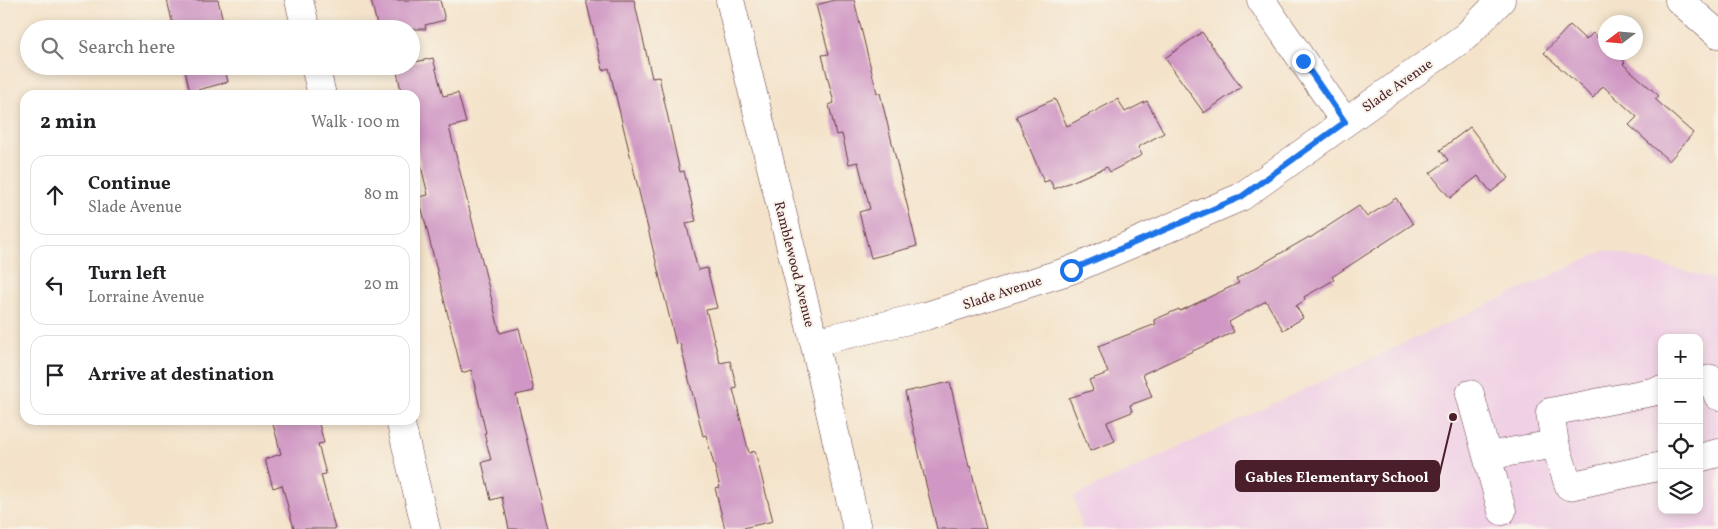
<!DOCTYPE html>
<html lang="en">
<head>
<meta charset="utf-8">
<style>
	body { margin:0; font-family:Vollkorn,serif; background:#f2f2f2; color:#202124 }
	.controls { position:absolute; right:15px; bottom:15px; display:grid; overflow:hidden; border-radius:10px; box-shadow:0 2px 8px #0003 }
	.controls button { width:45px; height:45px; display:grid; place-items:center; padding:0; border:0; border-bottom:1px solid #e0e0e0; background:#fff; color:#202124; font:25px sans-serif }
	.compass { position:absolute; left:1598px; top:15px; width:45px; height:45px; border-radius:50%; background:#fff; box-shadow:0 2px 8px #0003; rotate:254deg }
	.stop { position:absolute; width:15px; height:15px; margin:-11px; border:4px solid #1a73e8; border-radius:50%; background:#fff }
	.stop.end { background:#1a73e8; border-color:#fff; box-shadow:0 1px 5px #0008 }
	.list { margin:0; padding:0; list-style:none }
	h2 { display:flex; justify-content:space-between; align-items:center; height:65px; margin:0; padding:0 20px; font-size:21px }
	h2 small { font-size:16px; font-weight:400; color:#757577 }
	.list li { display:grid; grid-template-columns:32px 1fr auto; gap:15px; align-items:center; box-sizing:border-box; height:80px; margin:0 10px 10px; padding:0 10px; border:1px solid #e0e0e0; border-radius:15px }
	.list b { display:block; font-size:19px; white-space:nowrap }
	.list p { margin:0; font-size:16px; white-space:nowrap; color:#757577 }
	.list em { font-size:16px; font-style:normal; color:#757577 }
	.icon { flex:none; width:28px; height:28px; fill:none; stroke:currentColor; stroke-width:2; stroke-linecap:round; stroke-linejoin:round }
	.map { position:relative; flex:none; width:1718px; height:529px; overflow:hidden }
	.search { position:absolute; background:#fff; box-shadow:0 2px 8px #0003; left:20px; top:20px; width:400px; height:55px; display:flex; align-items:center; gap:12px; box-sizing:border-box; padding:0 18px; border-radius:28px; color:#757577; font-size:19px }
	.panel { position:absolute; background:#fff; box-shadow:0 2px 8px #0003; left:20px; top:90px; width:400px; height:335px; border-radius:15px }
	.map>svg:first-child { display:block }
</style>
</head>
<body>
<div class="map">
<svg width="1718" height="529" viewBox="0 0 1718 529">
	<rect width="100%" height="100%" fill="#f7f3e8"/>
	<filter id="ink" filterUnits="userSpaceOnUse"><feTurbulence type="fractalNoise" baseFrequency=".02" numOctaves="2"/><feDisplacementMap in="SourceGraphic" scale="10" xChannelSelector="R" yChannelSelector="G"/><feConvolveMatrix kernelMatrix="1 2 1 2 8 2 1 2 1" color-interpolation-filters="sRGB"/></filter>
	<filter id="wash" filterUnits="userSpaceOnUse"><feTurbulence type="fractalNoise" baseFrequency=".0096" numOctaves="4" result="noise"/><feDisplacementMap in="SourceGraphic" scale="20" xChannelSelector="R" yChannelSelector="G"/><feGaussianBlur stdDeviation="1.12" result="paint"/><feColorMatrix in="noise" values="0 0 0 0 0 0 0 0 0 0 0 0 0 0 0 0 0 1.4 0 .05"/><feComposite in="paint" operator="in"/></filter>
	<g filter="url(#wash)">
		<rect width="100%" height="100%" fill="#f4e3ca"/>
		<path fill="#f0d0e5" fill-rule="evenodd" d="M 1606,250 L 1718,280 L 1718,529 L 1082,529 L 1074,496 ZM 1662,338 L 1699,338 L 1699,510 L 1662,510 Z"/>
		<g id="blocks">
			<path fill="#d097c4" d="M 167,0 L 218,0 L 225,29 L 174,29 Z
				M 371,0 L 440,0 L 445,20 L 425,25 L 426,29 L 378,29 Z
				M 586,0 L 634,0 L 652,78 L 659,77 L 680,172 L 684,171 L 696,221 L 686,223 L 698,270 L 707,268 L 717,308 L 706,310 L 720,363 L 730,361 L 737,388 L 733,389 L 749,453 L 755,451 L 773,521 L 739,529 L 725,529 L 715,488 L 720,487 L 706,435 L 703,436 L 680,343 L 676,344 L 609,68 L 603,70 Z
				M 835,0 L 854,0 L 877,93 L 880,93 L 917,246 L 871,258 L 859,212 L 870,209 L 858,162 L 849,164 L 842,134 L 836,135 L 829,105 L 834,103 L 822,55 L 829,54 L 816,5 Z
				M 1570,25 L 1586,40 L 1593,33 L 1606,45 L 1606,52 L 1614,52 L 1625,62 L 1623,64 L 1659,96 L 1655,99 L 1693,133 L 1669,161 L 1629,125 L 1637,117 L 1603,86 L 1593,98 L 1544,53 Z
				M 1202,32 L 1241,87 L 1204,113 L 1165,58 Z
				M 433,58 L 443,96 L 458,93 L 466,123 L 449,127 L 500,333 L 519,328 L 534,391 L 516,395 L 548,529 L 509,529 L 502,497 L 491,500 L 482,462 L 491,460 L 484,433 L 486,433 L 471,370 L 462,373 L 419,197 L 428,195 L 415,141 L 415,95 L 402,95 L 396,67 L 411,66 L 411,63 Z
				M 184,66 L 224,66 L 228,82 L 190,92 Z
				M 1055,99 L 1067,126 L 1118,99 L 1125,112 L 1147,101 L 1164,133 L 1138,147 L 1142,155 L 1110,172 L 1107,167 L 1054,189 L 1050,180 L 1044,182 L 1016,116 Z
				M 1470,127 L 1509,178 L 1491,192 L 1478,176 L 1450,198 L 1430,173 L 1448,160 L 1440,150 Z
				M 1396,198 L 1413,224 L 1332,277 L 1334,280 L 1304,297 L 1305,300 L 1296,306 L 1303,318 L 1283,330 L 1266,301 L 1229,322 L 1234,332 L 1143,374 L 1152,397 L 1130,405 L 1132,412 L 1107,422 L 1115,441 L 1090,451 L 1069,398 L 1093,390 L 1089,380 L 1108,373 L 1098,346 L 1156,324 L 1154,320 L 1179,309 L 1180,311 L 1239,283 L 1236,279 L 1309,237 L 1310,238 L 1359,206 L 1367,217 Z
				M 950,382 L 969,467 L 970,466 L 986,529 L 937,529 L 925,480 L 905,392 Z
				M 272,420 L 318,420 L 324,443 L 318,444 L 326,474 L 321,475 L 335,529 L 294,529 L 282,485 L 273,488 L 265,459 L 281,454 Z"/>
		</g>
	</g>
	<g filter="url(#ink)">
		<use href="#blocks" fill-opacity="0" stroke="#643c43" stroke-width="1"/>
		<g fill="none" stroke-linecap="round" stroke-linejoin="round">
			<defs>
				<path id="minor" d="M 299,0 L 306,29
					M 730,0 L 814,342 L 857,529
					M 1261,0 L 1345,122
					M 1679,0 L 1718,34
					M 315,66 L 322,95
					M 814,342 L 926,316 L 1071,270 L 1241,197 L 1466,36 L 1501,0
					M 1699,382 L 1712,379 L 1718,396
					M 1662,390 L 1550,412 L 1555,444 L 1569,486 L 1662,466
					M 1470,394 L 1487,456 L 1555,444
					M 400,420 L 426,529
					M 1487,456 L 1502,511
					M 1699,458 L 1718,453"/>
			</defs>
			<use href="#minor" stroke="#643c43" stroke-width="29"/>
			<use href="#minor" stroke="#fff" stroke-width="28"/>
		</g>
	</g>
	<g fill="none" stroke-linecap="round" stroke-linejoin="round" filter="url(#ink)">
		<path stroke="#1a73e8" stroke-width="6" d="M 1071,270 L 1241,197 L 1345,122 L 1303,61"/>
	</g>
	<g text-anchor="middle" stroke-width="4" stroke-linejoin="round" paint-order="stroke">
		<g font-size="14" fill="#4a1f2b" stroke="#f7f3e8">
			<text transform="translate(1397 85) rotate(-35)" y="5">Slade Avenue</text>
			<text transform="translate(795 264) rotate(76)" y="5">Ramblewood Avenue</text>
			<text transform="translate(1002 292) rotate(-18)" y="5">Slade Avenue</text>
		</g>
	</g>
	<path fill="none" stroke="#4a1f2b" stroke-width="2" d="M1453 417L1439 476"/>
	<circle fill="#4a1f2b" stroke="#f7f3e8" stroke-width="2" cx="1453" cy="417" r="5"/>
	<rect fill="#4a1f2b" stroke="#4a1f2b" stroke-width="2" x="1236" y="461" width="203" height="30" rx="5"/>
	<g font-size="15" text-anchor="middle" font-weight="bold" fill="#fff">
		<text x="1337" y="482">Gables Elementary School</text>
	</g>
</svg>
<div class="controls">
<button>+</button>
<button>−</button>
<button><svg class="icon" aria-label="locate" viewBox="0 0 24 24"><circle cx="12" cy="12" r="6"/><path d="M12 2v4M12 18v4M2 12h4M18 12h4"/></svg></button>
<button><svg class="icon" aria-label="layers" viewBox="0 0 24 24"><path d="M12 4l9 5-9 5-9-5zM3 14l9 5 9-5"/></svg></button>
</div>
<svg class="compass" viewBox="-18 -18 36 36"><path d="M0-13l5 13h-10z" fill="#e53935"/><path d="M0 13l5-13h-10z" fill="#757577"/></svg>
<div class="stop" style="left:1071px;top:270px"></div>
<div class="stop end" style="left:1303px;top:61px"></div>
<div class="search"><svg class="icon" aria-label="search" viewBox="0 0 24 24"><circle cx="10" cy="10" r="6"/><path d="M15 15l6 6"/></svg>Search here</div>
<section class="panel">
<h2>2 min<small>Walk · 100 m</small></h2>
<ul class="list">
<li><svg class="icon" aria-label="ahead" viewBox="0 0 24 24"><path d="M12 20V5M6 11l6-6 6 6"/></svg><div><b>Continue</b><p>Slade Avenue</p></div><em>80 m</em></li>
<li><svg class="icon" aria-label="left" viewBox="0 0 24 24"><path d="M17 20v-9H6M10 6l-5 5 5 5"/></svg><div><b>Turn left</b><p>Lorraine Avenue</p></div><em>20 m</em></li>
<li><svg class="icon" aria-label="arrive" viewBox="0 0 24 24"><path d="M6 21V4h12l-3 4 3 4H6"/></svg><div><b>Arrive at destination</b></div></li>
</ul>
</section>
</div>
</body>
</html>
